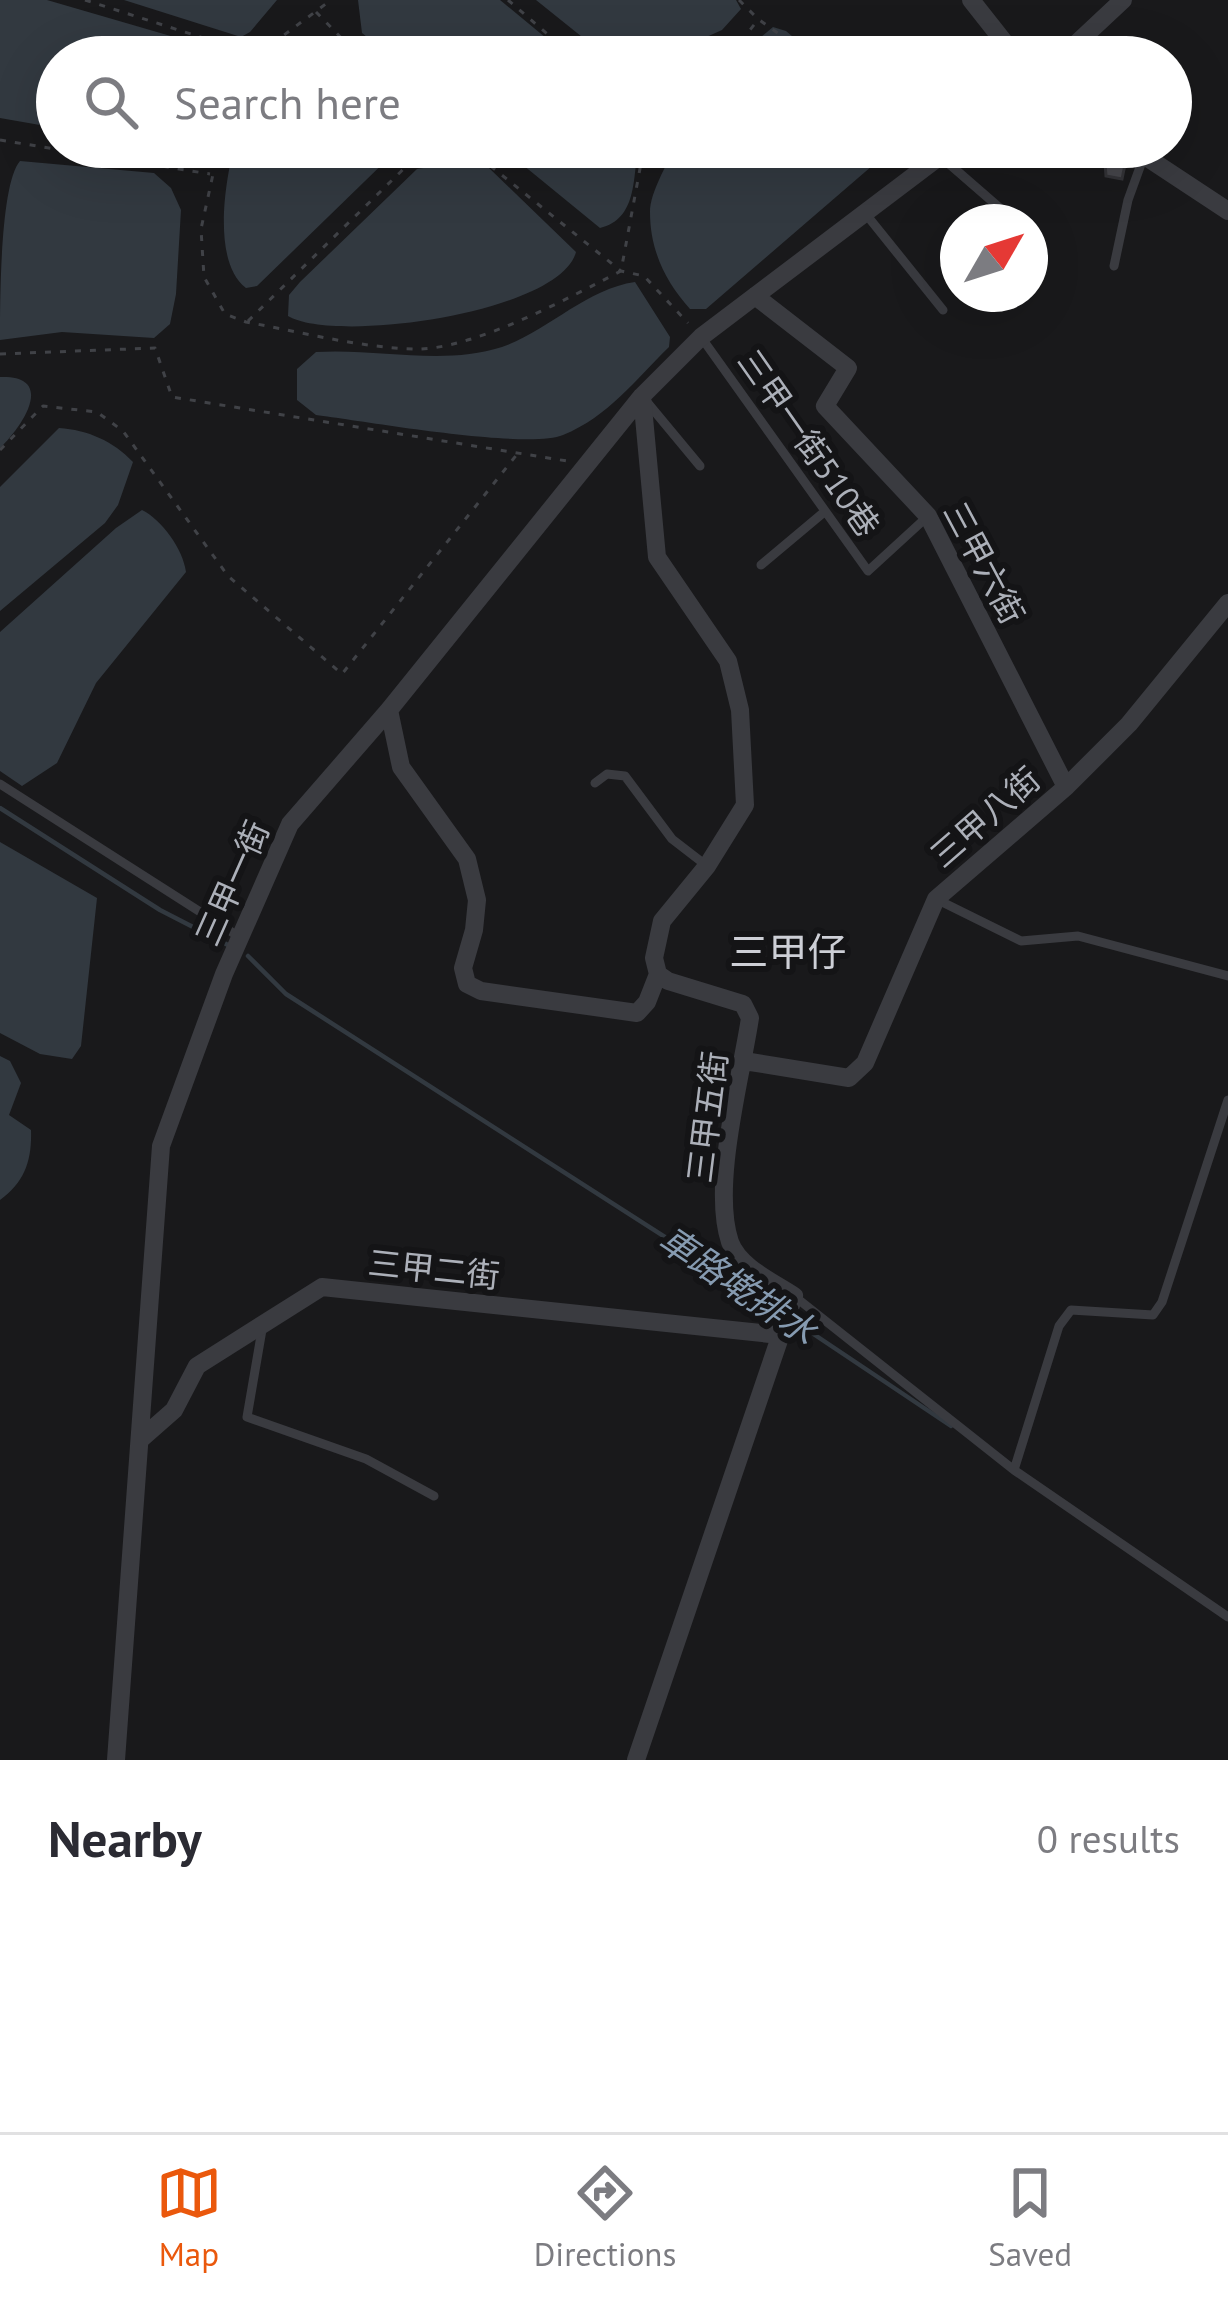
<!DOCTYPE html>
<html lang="en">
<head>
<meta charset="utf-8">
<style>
	body { margin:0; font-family:"PT Sans","Noto Sans TC",sans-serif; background:#f7f7f7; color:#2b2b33 }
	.compass { position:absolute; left:940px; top:204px; width:108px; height:108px; border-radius:50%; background:#fff; box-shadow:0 12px 48px #0002; rotate:51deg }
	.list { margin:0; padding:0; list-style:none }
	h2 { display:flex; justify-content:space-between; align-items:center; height:156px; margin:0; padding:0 48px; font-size:51px }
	h2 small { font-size:39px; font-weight:400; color:#7c7c81 }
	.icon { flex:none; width:66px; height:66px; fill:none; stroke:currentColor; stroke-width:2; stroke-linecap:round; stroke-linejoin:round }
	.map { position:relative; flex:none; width:1228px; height:1760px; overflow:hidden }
	.search { position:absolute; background:#fff; box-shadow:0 12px 48px #0002; left:36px; right:36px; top:36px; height:132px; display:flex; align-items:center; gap:30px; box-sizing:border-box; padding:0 42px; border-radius:66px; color:#7c7c81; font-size:45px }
	.sheet { height:372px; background:#fff }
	nav { display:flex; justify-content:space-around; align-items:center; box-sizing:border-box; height:168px; border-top:3px solid #e1e1e2; background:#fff; font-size:33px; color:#7c7c81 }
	nav a { display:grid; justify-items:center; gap:6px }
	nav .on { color:#ea580c }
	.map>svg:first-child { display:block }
</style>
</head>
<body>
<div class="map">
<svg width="1228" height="1760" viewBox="0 0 1228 1760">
	<rect width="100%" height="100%" fill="#19191b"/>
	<path fill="#323940" d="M 0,0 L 47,0 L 205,46 L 215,57 L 57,57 L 57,128 L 0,118 Z
		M 124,0 L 277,0 L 250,32 L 241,37 Z
		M 358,0 L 500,0 L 569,57 L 392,57 L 362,33 Z
		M 536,0 L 736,0 L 741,9 L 722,30 L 662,57 L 607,57 Z
		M 773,27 L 786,31 L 817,57 L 737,57 Z
		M 300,41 L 336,42 L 352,57 L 270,57 L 287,43 Z
		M 234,147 L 400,147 L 257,286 L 246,288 C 212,262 225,183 234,147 Z
		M 501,147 L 638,147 C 633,179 637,219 600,228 Z
		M 674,147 L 894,147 L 706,309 L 690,309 C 665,281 650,250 650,212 C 650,192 667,166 674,147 Z
		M 475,160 L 489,168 L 576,252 C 560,313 335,344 288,316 L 289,295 L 300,282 L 417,169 Z
		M 20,161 L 154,173 L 171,188 L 181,210 L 176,294 L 170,324 L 154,338 L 62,332 L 0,340 C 0,301 0,184 20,161 Z
		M 635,282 L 670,337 L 669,347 C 636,379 608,417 563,435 C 527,450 364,421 316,415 L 297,400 L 297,369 L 316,352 C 377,348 443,366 502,347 C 548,331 586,289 635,282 Z
		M 0,377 C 58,375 21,428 0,448 Z
		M 59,428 C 88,430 113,441 133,462 L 118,505 L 105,523 L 0,611 L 0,487 Z
		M 142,510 C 162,520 183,549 186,572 L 96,683 L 57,763 L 22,786 L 0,771 L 0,632 L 116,528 Z
		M 0,842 L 97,898 L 81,1046 L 72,1059 L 40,1054 L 0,1033 Z
		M 0,1056 L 10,1061 L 21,1083 L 9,1115 L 31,1130 C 32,1160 25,1182 0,1200 Z"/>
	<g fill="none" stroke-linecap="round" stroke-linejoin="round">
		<path stroke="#323940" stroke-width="4.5" d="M 0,808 L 160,910 L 228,945
			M 248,956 L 286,994 L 782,1312
			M 791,1319 L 951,1426"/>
	</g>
	<path fill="#46464b" stroke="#333337" stroke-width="3" d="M 1104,149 L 1118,150 L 1126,160 L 1122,179 L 1106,176 Z"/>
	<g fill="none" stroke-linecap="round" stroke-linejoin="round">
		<path stroke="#404247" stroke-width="3" stroke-dasharray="6 9" stroke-linecap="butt" d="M 85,0 L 222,44 L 239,57
			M 508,0 L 574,57
			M 739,0 L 758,19 L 811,57
			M 316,12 L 360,57
			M 264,57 L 284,35 L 331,0
			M 717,57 L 733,52 L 757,21
			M 0,140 L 210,174
			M 219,147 L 201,229 L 204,277 L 225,314 L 246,322 C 301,332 357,347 413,349 C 472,351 568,298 621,271 L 644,147
			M 467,147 L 621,271 L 644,276 L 688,323
			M 907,162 L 907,147
			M 248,321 L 426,147
			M 0,354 L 155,348 L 172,397 L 567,461
			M 0,450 L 43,406 L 97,412 L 123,431 L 228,576 L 342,674 L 518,453"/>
		<path stroke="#3a3b40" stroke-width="9" d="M 940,156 L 1016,222
			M 865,213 L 943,310
			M 1114,266 L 1128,200 L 1144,156
			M 701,337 L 868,571 L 928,516
			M 646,401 L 700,466
			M 761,565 L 823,513
			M 595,783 L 607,774 L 625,776 L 672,839 L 707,866
			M 0,784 L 241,938
			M 936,899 L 1021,941 L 1078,936 L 1228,976
			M 794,1296 L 1014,1470 L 1228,1617
			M 263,1324 L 247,1417 L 366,1459 L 434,1496
			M 1014,1470 L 1059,1326 L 1071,1310 L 1153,1315 L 1162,1302 L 1228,1100"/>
		<path stroke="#3a3b40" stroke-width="18" d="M 971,0 L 1016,57
			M 1062,57 L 1123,0
			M 1131,147 L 1228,211
			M 755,296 L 848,368 L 825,406 L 928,516 L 1066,787
			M 389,710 L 401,767 L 467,859 L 477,900 L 474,930 L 463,968 L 467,984 L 481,991 L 637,1013 L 647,1002 L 658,974
			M 744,1061 L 849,1078 L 865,1063 L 936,899 L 1066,787 L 1129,724 L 1228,603
			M 141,1439 L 174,1410 L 197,1366 L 322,1287 L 780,1335
			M 116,1760 L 161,1146 L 224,974 L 290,824 L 389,710 L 642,396 L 701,337 L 952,147
			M 636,1760 L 794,1296 C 773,1282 739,1267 730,1242 C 711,1186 741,1078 750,1018 L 743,1004 L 668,981 L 658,974 L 654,958 L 662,921 L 707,866 L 745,805 L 740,710 L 728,661 L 657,557 L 642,396"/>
	</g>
	<g text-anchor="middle" stroke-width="12" stroke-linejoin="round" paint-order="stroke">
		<g font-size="33" fill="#acb0b9" stroke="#141416">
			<text transform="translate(809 443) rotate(55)" y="12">三甲一街510巷</text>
			<text transform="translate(984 563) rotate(62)" y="12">三甲六街</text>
			<text transform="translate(985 817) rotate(-41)" y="12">三甲八街</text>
			<text transform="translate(232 883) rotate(-66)" y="12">三甲一街</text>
			<text transform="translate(707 1117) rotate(-83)" y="12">三甲五街</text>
			<text transform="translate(434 1269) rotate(6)" y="12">三甲二街</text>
		</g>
		<g font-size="36" font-style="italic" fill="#869bb1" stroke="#141416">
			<text transform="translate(738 1285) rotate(34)" y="13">車路墘排水</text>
		</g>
		<g font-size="39" fill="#cdcfd6" stroke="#141416">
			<text x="788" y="966">三甲仔</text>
		</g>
	</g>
</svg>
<svg class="compass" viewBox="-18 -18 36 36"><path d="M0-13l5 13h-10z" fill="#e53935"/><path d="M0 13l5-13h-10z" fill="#7c7c81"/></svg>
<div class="search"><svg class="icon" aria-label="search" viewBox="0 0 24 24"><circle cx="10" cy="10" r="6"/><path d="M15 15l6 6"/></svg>Search here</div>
</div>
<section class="sheet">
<h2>Nearby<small>0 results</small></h2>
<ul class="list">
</ul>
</section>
<nav>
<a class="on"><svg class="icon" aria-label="map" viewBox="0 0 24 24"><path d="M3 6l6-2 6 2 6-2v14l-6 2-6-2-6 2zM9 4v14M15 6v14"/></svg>Map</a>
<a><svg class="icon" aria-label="directions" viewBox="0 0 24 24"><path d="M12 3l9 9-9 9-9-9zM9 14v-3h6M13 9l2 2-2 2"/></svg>Directions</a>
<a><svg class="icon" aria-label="saved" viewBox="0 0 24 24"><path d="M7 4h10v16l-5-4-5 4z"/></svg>Saved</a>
</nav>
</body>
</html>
